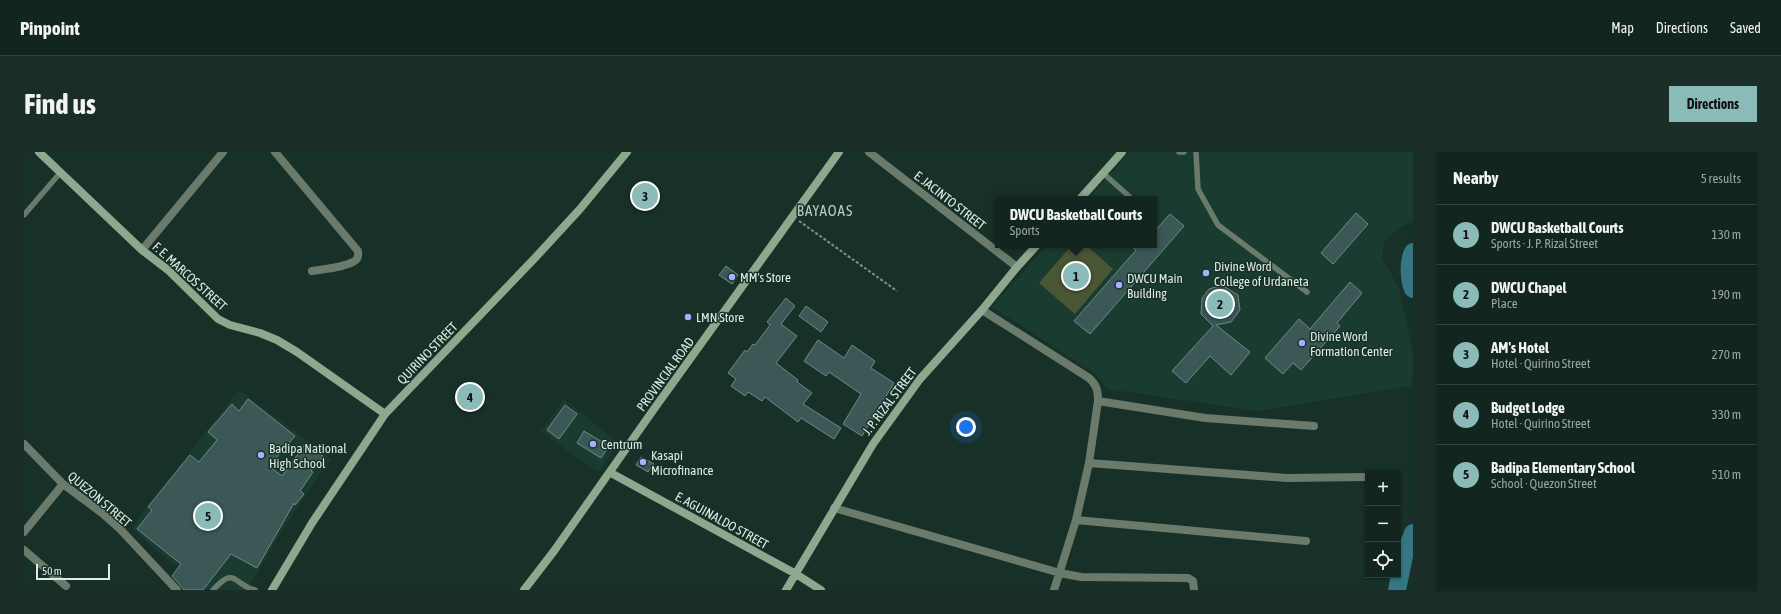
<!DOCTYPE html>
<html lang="en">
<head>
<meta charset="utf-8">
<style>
	body { margin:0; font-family:"Asap Condensed",sans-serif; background:#1b2d27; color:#f1f3f6 }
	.controls { position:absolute; right:12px; bottom:12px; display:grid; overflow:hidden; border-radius:0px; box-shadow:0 1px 3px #0004 }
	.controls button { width:36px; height:36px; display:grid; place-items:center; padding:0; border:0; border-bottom:1px solid #31423c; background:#12251e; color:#f1f3f6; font:20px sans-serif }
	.scale { position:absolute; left:12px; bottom:10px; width:74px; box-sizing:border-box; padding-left:4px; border:2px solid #ddece5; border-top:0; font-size:11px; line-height:14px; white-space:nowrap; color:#ddece5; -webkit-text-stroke:3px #183128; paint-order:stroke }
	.you { position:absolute; left:942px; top:275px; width:14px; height:14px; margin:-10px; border:3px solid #fff; border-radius:50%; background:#1a73e8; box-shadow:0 0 0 6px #1a73e833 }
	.badge { display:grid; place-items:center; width:26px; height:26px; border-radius:50%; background:#8bbbb9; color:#111; font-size:13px; font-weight:700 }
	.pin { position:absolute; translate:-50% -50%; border:2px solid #fff; box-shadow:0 1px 4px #0006 }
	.popup { position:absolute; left:971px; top:44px; width:162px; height:52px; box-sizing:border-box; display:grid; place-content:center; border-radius:0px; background:#12251e; filter:drop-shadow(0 1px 3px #0005); font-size:13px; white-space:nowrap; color:#9ca5a4 }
	.popup b { font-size:15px; color:#f1f3f6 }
	.popup::after { content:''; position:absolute; left:50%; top:100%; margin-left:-8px; border:8px solid transparent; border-top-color:#12251e }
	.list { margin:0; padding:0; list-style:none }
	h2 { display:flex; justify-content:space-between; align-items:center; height:52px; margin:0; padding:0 16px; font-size:17px }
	h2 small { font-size:13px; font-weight:400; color:#9ca5a4 }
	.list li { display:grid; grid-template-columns:26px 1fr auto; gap:12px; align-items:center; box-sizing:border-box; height:60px; padding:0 16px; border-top:1px solid #31423c }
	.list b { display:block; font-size:15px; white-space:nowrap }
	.list p { margin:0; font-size:13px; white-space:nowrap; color:#9ca5a4 }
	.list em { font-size:13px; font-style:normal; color:#9ca5a4 }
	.icon { flex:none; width:22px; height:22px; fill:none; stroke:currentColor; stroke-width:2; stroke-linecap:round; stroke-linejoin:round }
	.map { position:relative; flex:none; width:1389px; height:438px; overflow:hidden; border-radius:0px }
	header { display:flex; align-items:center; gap:24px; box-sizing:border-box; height:56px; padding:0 20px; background:#12251e; border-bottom:1px solid #31423c }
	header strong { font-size:19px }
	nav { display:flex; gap:22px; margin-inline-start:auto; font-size:14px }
	.intro { display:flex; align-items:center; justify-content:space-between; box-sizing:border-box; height:96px; padding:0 24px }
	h1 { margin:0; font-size:28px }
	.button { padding:10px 18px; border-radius:0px; background:#8bbbb9; color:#111; font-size:14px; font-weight:700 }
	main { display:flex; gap:24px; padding:0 24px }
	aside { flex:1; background:#12251e; border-radius:0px; box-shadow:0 1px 3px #0004 }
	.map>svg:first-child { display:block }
</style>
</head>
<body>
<header>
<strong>Pinpoint</strong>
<nav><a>Map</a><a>Directions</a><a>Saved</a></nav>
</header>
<div class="intro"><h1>Find us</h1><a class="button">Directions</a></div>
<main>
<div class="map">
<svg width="1389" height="438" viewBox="0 0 1389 438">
	<rect width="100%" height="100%" fill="#183128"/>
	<path fill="#1a3c30" d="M 1106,0 L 1389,0 L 1389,70 L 1375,76 L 1360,89 L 1358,105 L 1375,137 L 1381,163 L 1389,202 L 1389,224 L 1387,234 L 1235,259 L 1083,237 L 1070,221 L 968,155 L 1023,93 L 1130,93 L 1130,47 L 1064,47 Z
		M 215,238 L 308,307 L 297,320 L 262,372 L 223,438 L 184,438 L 132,398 L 108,376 L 122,355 Z
		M 540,247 L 595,291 L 574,320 L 517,280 Z"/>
	<path fill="#4a5735" d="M 1048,93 L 1062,93 L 1089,117 L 1051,162 L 1015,131 Z"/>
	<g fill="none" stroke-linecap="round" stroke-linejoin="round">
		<path stroke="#347681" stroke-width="18" d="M 1389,100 C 1384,110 1385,127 1389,137
			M 1373,438 L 1380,404 L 1389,381"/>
	</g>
	<path fill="#3b5856" stroke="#6b8a87" d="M 1332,61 L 1344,72 L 1309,112 L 1297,101 Z
		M 1146,62 L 1160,74 L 1066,182 L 1050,169 L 1112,98 L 1106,93 L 1130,93 L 1130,80 Z
		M 702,114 L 714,123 L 708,132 L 695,123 Z
		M 1326,130 L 1338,141 L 1313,171 L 1316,174 L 1277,218 L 1269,211 L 1259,222 L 1241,206 L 1275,167 L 1286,177 Z
		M 1198,133 L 1214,143 L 1216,158 L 1207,170 L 1192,173 L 1226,200 L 1207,223 L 1186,204 L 1162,231 L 1148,219 L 1189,174 L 1177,162 L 1178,146 L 1185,137 Z
		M 762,146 L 771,154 L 757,172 L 773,184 L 752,211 L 774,228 L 773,230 L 788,241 L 779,252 L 817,276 L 810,287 L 777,266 L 774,270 L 741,245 L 738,249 L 724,240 L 721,244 L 707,234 L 712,227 L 704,221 L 721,198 L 723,200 L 729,192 L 731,193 L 746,173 L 743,170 Z
		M 782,154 L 804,170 L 797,180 L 775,164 Z
		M 794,188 L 820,206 L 828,193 L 851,209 L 847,216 L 870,231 L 838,284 L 819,272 L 837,242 L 805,220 L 802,224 L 780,209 Z
		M 224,247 L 271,284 L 245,314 L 258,324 L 282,291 L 299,304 L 287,319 L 289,320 L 276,339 L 280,342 L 271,353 L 270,351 L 233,416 L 207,402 L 179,438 L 160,438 L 148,424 L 157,412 L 113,377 L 128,358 L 124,355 L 166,303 L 175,310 L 193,288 L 184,280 L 208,252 L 215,259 Z
		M 541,253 L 553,262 L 535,287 L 523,278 Z
		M 560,279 L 585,294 L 577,306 L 553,291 Z
		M 617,305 L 630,312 L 624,320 L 612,313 Z"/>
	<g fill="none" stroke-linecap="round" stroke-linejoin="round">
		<path stroke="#7e928a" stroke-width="2" stroke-dasharray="3 2" stroke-linecap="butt" d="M 775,69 L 873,139"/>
		<path stroke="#6a7b6b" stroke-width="5.5" d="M 1155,0 L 1160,0
			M 1172,0 L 1174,37 L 1194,73 L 1283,140
			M 1079,21 L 1108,47
			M 0,63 L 36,21
			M 189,438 C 212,413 209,433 231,438"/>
		<path stroke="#6a7b6b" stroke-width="8" d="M 251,0 L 334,99 C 334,102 335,105 332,108 C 324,115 299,117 288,119
			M 845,0 L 993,115
			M 118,98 L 199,0
			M 958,158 L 1065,226 C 1073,233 1074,239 1074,249 L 1065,311 L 1052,368 L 1030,438
			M 1074,249 L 1181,266 L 1290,274
			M 0,292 L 39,332 L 78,361 L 96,377 L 153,438
			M 1065,311 L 1263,326 L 1344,325
			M 810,356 L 1036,421 L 1057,425 L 1164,426 L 1169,429 L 1170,438
			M 1052,368 L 1282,389
			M 0,380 L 39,332
			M 0,398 L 42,434"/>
		<path stroke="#8da88f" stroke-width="8" d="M 15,0 L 118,98 L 144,118 L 194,167 L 206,173 L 236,181 L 253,188 L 273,200 L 361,262
			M 1056,47 L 1098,0
			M 587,321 L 772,422 L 797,438
			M 248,438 L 288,371 L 361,262 L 510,107 L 556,57 L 603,0
			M 500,438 L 530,399 L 630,257 L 815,0
			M 762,438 L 849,292 L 896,227 L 958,158 L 993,115 L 1013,93"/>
	</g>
	<g fill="#a2b2fd" stroke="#183128" stroke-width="1.5">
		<circle cx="1182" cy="121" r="4"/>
		<circle cx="708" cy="125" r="4"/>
		<circle cx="1095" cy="133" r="4"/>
		<circle cx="664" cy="165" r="4"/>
		<circle cx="1278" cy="191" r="4"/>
		<circle cx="569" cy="292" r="4"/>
		<circle cx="237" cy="303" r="4"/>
		<circle cx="619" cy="310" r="4"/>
	</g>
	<g text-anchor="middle" stroke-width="3" stroke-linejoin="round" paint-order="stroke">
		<g font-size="13" fill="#ddece5" stroke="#183128">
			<text transform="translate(926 48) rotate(38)" y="5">E. JACINTO STREET</text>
			<text transform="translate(166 124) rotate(42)" y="5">F. E. MARCOS STREET</text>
			<text transform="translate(403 201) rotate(-46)" y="5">QUIRINO STREET</text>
			<text transform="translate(641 222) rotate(-54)" y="5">PROVINCIAL ROAD</text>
			<text transform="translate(865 249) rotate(-53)" y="5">J. P. RIZAL STREET</text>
			<text transform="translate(76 347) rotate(40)" y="5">QUEZON STREET</text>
			<text transform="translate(698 368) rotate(29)" y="5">E. AGUINALDO STREET</text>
		</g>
		<g font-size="13" fill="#ddece5" stroke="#183128" text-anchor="start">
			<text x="1190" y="119">Divine Word<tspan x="1190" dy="15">College of Urdaneta</tspan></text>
			<text x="716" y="130">MM's Store</text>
			<text x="1103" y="131">DWCU Main<tspan x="1103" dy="15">Building</tspan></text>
			<text x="672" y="170">LMN Store</text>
			<text x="1286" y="189">Divine Word<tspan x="1286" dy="15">Formation Center</tspan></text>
			<text x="577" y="297">Centrum</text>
			<text x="245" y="301">Badipa National<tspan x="245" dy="15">High School</tspan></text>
			<text x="627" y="308">Kasapi<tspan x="627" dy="15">Microfinance</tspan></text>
		</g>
		<g font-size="15" letter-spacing="1" fill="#b1cec1" stroke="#183128">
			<text x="801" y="64">BAYAOAS</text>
		</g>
	</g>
</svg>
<div class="controls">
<button>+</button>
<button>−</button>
<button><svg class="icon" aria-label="locate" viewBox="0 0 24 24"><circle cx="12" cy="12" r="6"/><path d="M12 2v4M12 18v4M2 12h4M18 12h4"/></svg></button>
</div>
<div class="scale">50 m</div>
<div class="you"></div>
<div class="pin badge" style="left:1052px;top:124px">1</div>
<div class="popup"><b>DWCU Basketball Courts</b>Sports</div>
<div class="pin badge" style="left:1196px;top:152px">2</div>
<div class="pin badge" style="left:621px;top:44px">3</div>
<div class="pin badge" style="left:446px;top:245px">4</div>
<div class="pin badge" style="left:184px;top:364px">5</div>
</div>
<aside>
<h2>Nearby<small>5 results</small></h2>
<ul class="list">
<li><span class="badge">1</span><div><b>DWCU Basketball Courts</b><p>Sports · J. P. Rizal Street</p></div><em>130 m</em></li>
<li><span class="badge">2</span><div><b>DWCU Chapel</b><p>Place</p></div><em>190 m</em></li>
<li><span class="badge">3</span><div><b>AM's Hotel</b><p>Hotel · Quirino Street</p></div><em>270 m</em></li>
<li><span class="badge">4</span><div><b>Budget Lodge</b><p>Hotel · Quirino Street</p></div><em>330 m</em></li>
<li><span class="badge">5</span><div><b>Badipa Elementary School</b><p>School · Quezon Street</p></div><em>510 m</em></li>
</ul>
</aside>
</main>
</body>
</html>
